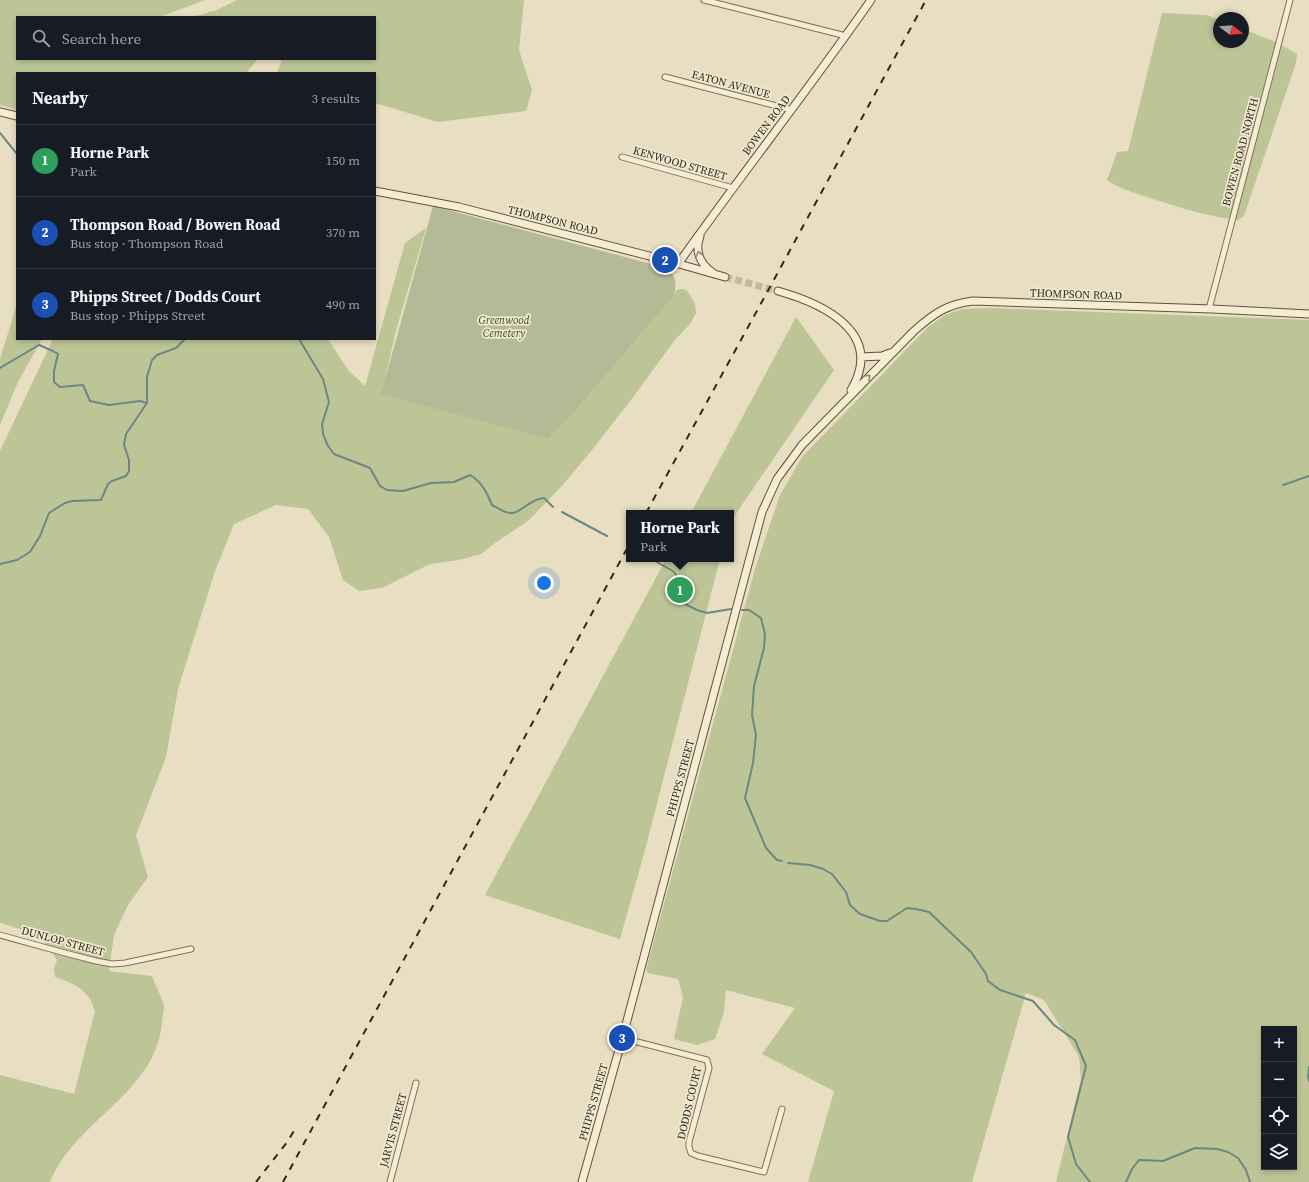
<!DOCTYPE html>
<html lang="en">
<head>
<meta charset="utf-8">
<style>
	body { margin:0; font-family:"Source Serif 4",serif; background:#20242c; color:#f1f3f6 }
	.controls { position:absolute; right:12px; bottom:12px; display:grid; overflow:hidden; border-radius:0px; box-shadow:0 2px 6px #0003 }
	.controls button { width:36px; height:36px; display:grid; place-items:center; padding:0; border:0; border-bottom:1px solid #363941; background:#171b24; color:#f1f3f6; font:20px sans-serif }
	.compass { position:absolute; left:1213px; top:12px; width:36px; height:36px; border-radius:50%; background:#171b24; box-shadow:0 2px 6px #0003; rotate:107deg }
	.you { position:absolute; left:544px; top:583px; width:14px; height:14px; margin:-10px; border:3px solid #fff; border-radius:50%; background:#1a73e8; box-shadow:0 0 0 6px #1a73e833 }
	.badge { display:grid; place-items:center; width:26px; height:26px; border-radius:50%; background:#db2777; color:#fff; font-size:13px; font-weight:700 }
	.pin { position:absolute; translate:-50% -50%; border:2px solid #fff; box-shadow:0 1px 4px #0006 }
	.popup { position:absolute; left:626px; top:510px; width:108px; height:52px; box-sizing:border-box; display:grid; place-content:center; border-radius:0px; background:#171b24; filter:drop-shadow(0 1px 3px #0005); font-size:13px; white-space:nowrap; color:#9ea1a6 }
	.popup b { font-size:15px; color:#f1f3f6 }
	.popup::after { content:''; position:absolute; left:50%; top:100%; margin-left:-8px; border:8px solid transparent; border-top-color:#171b24 }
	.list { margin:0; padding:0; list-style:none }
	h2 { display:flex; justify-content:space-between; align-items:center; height:52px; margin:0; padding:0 16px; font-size:17px }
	h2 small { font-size:13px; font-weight:400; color:#9ea1a6 }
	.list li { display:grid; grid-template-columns:26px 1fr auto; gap:12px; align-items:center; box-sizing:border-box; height:72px; padding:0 16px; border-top:1px solid #363941 }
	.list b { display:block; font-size:15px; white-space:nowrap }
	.list p { margin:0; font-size:13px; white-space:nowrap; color:#9ea1a6 }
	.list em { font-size:13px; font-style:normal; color:#9ea1a6 }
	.icon { flex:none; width:22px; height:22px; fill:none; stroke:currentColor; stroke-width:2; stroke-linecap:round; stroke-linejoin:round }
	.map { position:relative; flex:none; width:1309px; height:1182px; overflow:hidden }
	.search { position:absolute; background:#171b24; box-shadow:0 2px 6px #0003; left:16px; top:16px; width:360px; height:44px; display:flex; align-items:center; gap:10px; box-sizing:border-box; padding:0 14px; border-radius:0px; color:#9ea1a6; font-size:15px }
	.panel { position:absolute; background:#171b24; box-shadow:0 2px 6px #0003; left:16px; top:72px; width:360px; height:268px; border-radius:0px }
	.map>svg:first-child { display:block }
</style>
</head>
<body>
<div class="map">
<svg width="1309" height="1182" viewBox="0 0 1309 1182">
	<rect width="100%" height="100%" fill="#e8dec1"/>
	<path fill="#bdc597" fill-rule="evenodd" d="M 0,0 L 205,0 L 160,17 L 17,17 L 17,59 L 258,59 L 246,73 L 17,73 L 17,110 L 0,105 Z
		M 237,0 L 524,0 L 519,50 L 532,90 L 526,111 L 438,122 L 375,103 L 375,73 L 277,73 L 282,59 L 375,59 L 375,17 L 192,17 L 217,10 Z
		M 1162,13 L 1207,15 L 1219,20 L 1219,42 L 1243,42 L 1243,29 L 1276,42 L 1297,54 L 1296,63 L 1244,216 L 1238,220 C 1208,217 1179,207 1150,198 C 1135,193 1120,189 1107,180 L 1117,152 L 1128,151 Z
		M 426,228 L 395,334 L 382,394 L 674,295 L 677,290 L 682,289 L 686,290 L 690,295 L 695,304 L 696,313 L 690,324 L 674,341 L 634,396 L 592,450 L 560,488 L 528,521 L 495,543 L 481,554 L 459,560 L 430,564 L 382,588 L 359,591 L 343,580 L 329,537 L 308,509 L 276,505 L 234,524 L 215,571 L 178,689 L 166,757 L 136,835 L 148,877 L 128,905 L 114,935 L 109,971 L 152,976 C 155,985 163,999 164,1007 C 164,1012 162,1018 162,1023 C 155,1094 75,1120 50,1182 L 0,1182 L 0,1075 L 74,1094 L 95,1011 C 93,1007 92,1002 90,999 C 82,987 68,981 55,977 L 54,968 L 57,960 L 40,935 L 0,923 L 0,451 L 53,339 L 328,339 L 348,370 L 365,386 L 405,243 Z
		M 17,304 L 17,339 L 42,339 L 18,382 L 0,425 L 0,359 Z
		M 988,308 L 1309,320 L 1309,1182 L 1056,1182 L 1081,1079 L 1079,1057 L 1044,1000 L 1026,993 L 972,1182 L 808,1182 L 834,1091 L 762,1054 L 795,1008 L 726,990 L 724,1012 L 715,1039 L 697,1045 L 674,1039 L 683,997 L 678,979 L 647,973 L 647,971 L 646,970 L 755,569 L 780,495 L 802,457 L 928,327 L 945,315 L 962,309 ZM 1264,1029 L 1294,1029 L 1294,1167 L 1264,1167 Z
		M 796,317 L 834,370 L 731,521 L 731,513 L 691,513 Z
		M 666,559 L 720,559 L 645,850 L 620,939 L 485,895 Z"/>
	<path fill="#b4ba95" d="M 433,206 L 666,268 C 676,275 677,284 674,295 L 579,406 L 548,439 L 381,394 Z"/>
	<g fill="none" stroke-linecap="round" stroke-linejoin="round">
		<path stroke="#6c8882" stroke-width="2" d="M 0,133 L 17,154
			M 299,339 L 323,379 L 329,402 L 322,424 L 323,434 L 328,446 L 334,454 L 370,468 L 380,486 L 387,490 L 403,491 L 431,483 L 454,482 L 470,475 C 482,482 487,493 492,505 C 498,508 506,514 513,513 C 523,511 530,499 544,498 L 553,507
			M 0,368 L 39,345 L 53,351 L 58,354 L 54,371 L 54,382 L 60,387 L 83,385 L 90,401 L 109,405 L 140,401 L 147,403
			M 1283,485 L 1309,476
			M 562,512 L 607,536
			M 655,561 L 673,571 L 677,576 L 685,604 L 697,610 L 707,613 L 731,609
			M 0,564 L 17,560 L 30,552 L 40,536 L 49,513 L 65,503 L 72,501 L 101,500 L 108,484 L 112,481 L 126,476 L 129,471 L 129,460 L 124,445 L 126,434 L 147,403 L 147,377 L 152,360 L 157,355 L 176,348 L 185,339
			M 742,610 L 749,610 L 761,618 L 765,634 L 764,648 L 754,686 L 752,715 L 756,735 L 753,763 L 745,798 L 766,848 L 777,860 L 782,861
			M 788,863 L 810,865 L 823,869 L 832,874 L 846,892 L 850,905 L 860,914 L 880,921 L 887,921 L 907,908 L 916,909 L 929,912 L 971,952 L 986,974 L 988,981 L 1000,990 L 1033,1001 L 1054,1025 L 1075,1040 L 1086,1066 L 1068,1137 L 1076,1164 L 1090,1182
			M 1309,1067 L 1308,1077 L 1309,1081
			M 1126,1182 L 1132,1169 L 1139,1160 L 1163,1161 L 1195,1148 L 1217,1149 L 1228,1152 L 1238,1158 L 1246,1170 L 1250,1182"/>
		<path stroke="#c3baa0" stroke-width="7" stroke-dasharray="7 3.5" stroke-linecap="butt" d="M 725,277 L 778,291"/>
		<defs>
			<path id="street" d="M 704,0 L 846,36
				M 665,77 L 792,110
				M 622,157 L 733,188
				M 1209,309 L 1290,0
				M 0,935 L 65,953 L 96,961 L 112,964 L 125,963 L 191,949
				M 622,1038 L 707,1060 L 709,1068 L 689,1142 L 689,1147 L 691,1153 L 698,1156 L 764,1172 L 782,1109
				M 390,1182 L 416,1083"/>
			<path id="secondary" d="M 0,112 L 17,116
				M 375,191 L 459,207 L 665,260 L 725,277
				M 700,236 C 695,250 699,263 712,272
				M 678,264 C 741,175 809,89 871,0
				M 778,291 C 824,304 885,333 851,390
				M 861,357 L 882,356 L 890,353
				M 582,1182 L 624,1032 L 762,512 L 777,479 L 802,445 L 914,331 C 933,314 947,304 973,301 L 1212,309 L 1309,314"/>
		</defs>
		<use href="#street" stroke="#7f705b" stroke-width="7"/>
		<use href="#secondary" stroke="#61513e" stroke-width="9"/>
		<use href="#street" stroke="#f4ecd3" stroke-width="5"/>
		<use href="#secondary" stroke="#f4ecd3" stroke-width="7"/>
		<path stroke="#31281d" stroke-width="2" stroke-dasharray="7 7" stroke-linecap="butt" d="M 646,513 L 770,287 L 926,0
			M 256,1182 L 288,1141 L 295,1129
			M 283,1182 L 629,545"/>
	</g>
	<defs><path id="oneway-chevron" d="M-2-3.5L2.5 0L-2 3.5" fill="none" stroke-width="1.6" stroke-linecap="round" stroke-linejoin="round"/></defs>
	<g stroke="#928a78">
		<use href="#oneway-chevron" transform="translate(699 254) rotate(-104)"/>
		<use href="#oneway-chevron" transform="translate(868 377) rotate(-45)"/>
	</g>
	<g text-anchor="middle" stroke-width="3.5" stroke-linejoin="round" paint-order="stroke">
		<g font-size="11" fill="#31281d" stroke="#f0e9d0">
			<text transform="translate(731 84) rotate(15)" y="4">EATON AVENUE</text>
			<text transform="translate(766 125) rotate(-53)" y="4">BOWEN ROAD</text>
			<text transform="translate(1240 152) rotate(-75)" y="4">BOWEN ROAD NORTH</text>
			<text transform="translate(680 163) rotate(16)" y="4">KENWOOD STREET</text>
			<text transform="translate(553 220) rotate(14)" y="4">THOMPSON ROAD</text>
			<text transform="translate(1076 294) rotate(2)" y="4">THOMPSON ROAD</text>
			<text transform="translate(680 778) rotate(-75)" y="4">PHIPPS STREET</text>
			<text transform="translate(63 941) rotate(15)" y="4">DUNLOP STREET</text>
			<text transform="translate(593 1102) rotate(-74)" y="4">PHIPPS STREET</text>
			<text transform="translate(689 1103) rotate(-77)" y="4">DODDS COURT</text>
			<text transform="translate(393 1130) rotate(-75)" y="4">JARVIS STREET</text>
		</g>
		<g font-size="11" font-style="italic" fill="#404b26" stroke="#f0e9d0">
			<text x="504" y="324">Greenwood<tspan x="504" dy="13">Cemetery</tspan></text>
		</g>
	</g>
</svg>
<div class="controls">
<button>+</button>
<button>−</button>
<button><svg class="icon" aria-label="locate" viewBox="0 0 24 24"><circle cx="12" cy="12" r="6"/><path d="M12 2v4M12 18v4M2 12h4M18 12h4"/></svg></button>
<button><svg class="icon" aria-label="layers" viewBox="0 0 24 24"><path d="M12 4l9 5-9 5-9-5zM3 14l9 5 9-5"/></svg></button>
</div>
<svg class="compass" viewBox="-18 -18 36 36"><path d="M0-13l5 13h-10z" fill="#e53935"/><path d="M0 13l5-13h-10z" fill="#9ea1a6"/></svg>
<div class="you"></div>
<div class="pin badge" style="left:680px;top:590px;background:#2e9e5b">1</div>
<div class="popup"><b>Horne Park</b>Park</div>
<div class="pin badge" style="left:665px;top:260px;background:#1a4fb4">2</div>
<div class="pin badge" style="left:622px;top:1038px;background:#1a4fb4">3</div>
<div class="search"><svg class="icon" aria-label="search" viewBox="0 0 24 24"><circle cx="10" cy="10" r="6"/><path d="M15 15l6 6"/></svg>Search here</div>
<section class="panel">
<h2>Nearby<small>3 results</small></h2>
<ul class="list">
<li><span class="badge" style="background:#2e9e5b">1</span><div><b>Horne Park</b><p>Park</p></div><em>150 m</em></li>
<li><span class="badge" style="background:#1a4fb4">2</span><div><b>Thompson Road / Bowen Road</b><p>Bus stop · Thompson Road</p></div><em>370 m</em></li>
<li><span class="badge" style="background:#1a4fb4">3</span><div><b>Phipps Street / Dodds Court</b><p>Bus stop · Phipps Street</p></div><em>490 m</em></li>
</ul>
</section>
</div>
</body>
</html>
